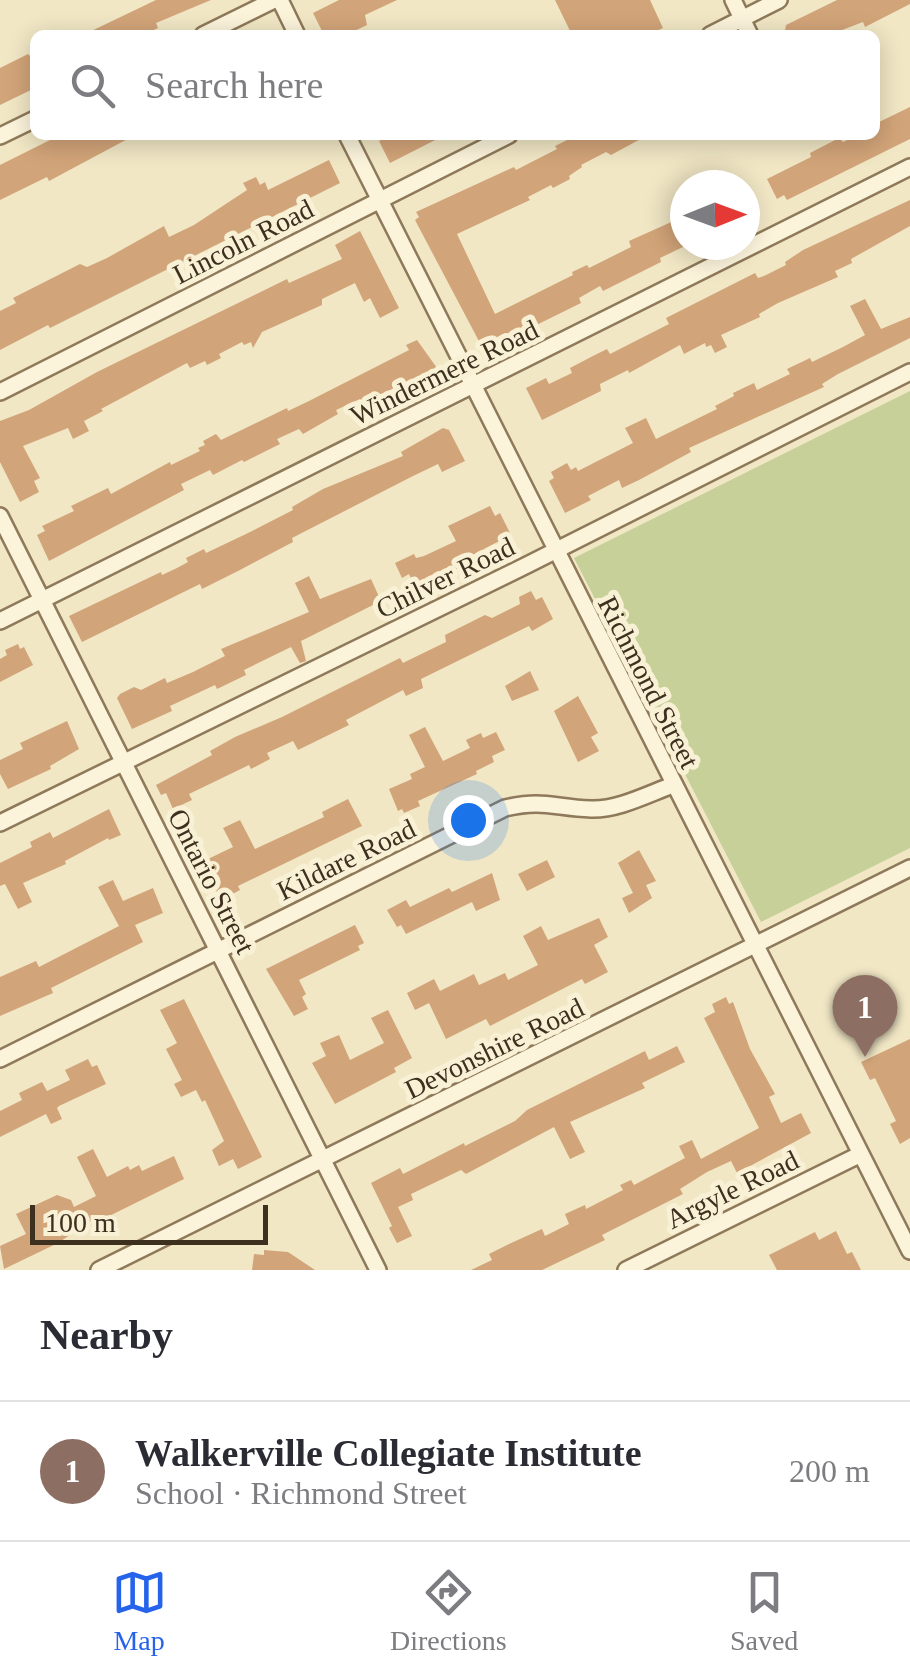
<!DOCTYPE html>
<html lang="en">
<head>
<meta charset="utf-8">
<style>
	body { margin:0; font-family:Georgia,serif; background:#f2f2f3; color:#2b2b33 }
	.compass { position:absolute; left:670px; top:170px; width:90px; height:90px; border-radius:50%; background:#fff; box-shadow:0 5px 25px #0003; rotate:89deg }
	.scale { position:absolute; left:30px; bottom:25px; width:238px; box-sizing:border-box; padding-left:10px; border:5px solid #3d301e; border-top:0; font-size:28px; line-height:35px; white-space:nowrap; color:#3d301e; -webkit-text-stroke:8px #f8f1d6; paint-order:stroke }
	.you { position:absolute; left:468px; top:820px; width:35px; height:35px; margin:-25px; border:8px solid #fff; border-radius:50%; background:#1a73e8; box-shadow:0 0 0 15px #1a73e833 }
	.badge { display:grid; place-items:center; width:65px; height:65px; border-radius:50%; background:#2563eb; color:#fff; font-size:32px; font-weight:700 }
	.pin { position:absolute; translate:-50% -82px; filter:drop-shadow(0 2px 5px #0008) }
	.pin::after { content:''; position:absolute; top:52px; width:35px; height:30px; background:inherit; clip-path:polygon(0 0,100% 0,50% 100%) }
	.list { margin:0; padding:0; list-style:none }
	h2 { display:flex; justify-content:space-between; align-items:center; height:130px; margin:0; padding:0 40px; font-size:42px }
	h2 small { font-size:32px; font-weight:400; color:#7c7c81 }
	.list li { display:grid; grid-template-columns:65px 1fr auto; gap:30px; align-items:center; box-sizing:border-box; height:140px; padding:0 40px; border-top:2px solid #e1e1e2 }
	.list b { display:block; font-size:38px; white-space:nowrap }
	.list p { margin:0; font-size:32px; white-space:nowrap; color:#7c7c81 }
	.list em { font-size:32px; font-style:normal; color:#7c7c81 }
	.icon { flex:none; width:55px; height:55px; fill:none; stroke:currentColor; stroke-width:2; stroke-linecap:round; stroke-linejoin:round }
	.map { position:relative; flex:none; width:910px; height:1270px; overflow:hidden }
	.search { position:absolute; background:#fff; box-shadow:0 5px 25px #0003; left:30px; right:30px; top:30px; height:110px; display:flex; align-items:center; gap:25px; box-sizing:border-box; padding:0 35px; border-radius:15px; color:#7c7c81; font-size:38px }
	.sheet { height:270px; background:#fff }
	nav { display:flex; justify-content:space-around; align-items:center; box-sizing:border-box; height:140px; border-top:2px solid #e1e1e2; background:#fff; font-size:28px; color:#7c7c81 }
	nav a { display:grid; justify-items:center; gap:5px }
	nav .on { color:#2563eb }
	.map>svg:first-child { display:block }
</style>
</head>
<body>
<div class="map">
<svg width="910" height="1270" viewBox="0 0 910 1270">
	<rect width="100%" height="100%" fill="#f1e7c5"/>
	<path fill="#c6d098" d="M 910,391 L 910,848 L 761,922 L 574,558 Z"/>
	<path fill="#d2a479" d="M 156,0 L 211,0 L 156,23 L 158,28 L 143,35 L 83,35 Z
		M 339,0 L 397,0 L 365,15 L 367,25 L 346,35 L 324,35 L 313,13 Z
		M 555,0 L 650,0 L 663,28 L 648,35 L 572,35 Z
		M 837,0 L 910,0 L 910,4 L 865,27 L 863,22 L 829,35 L 784,35 L 786,25 Z
		M 28,54 L 30,56 L 35,54 L 35,88 L 0,105 L 0,68 Z
		M 910,107 L 910,139 L 787,200 L 784,195 L 777,199 L 767,179 L 811,157 L 810,153 L 839,138 L 843,142 L 858,135 L 875,135 L 875,124 Z
		M 50,135 L 135,135 L 49,181 L 47,177 L 0,200 L 0,165 L 52,139 Z
		M 392,135 L 445,135 L 390,163 L 379,141 Z
		M 577,135 L 648,135 L 611,155 L 606,152 L 581,165 L 582,167 L 569,176 L 570,179 L 553,188 L 551,185 L 528,197 L 530,200 L 457,234 L 495,314 L 573,275 L 572,272 L 587,265 L 589,268 L 631,247 L 629,241 L 678,219 L 681,225 L 685,223 L 685,246 L 660,258 L 661,262 L 603,291 L 600,286 L 579,298 L 581,303 L 508,339 L 505,333 L 481,345 L 415,220 L 419,217 L 416,212 L 514,167 L 516,170 L 557,149 L 555,146 Z
		M 329,160 L 340,183 L 50,328 L 48,325 L 0,350 L 0,311 L 16,303 L 13,298 L 80,264 L 87,267 L 107,258 L 164,226 L 169,237 L 194,225 L 247,190 L 243,183 L 256,177 L 260,185 L 265,182 L 268,190 Z
		M 910,200 L 910,226 L 851,259 L 852,263 L 835,271 L 838,277 L 778,303 L 759,314 L 760,317 L 721,335 L 727,347 L 715,353 L 711,345 L 706,347 L 705,343 L 684,354 L 680,345 L 629,373 L 628,370 L 600,384 L 601,391 L 542,420 L 526,388 L 546,378 L 549,384 L 572,373 L 570,368 L 591,357 L 607,349 L 610,354 L 669,324 L 666,318 L 755,273 L 758,278 L 764,276 L 786,265 L 785,262 L 803,250 Z
		M 360,231 L 399,308 L 380,318 L 370,298 L 364,302 L 355,283 L 322,299 L 322,305 L 262,332 L 253,348 L 251,342 L 244,345 L 242,342 L 219,354 L 221,358 L 207,365 L 205,361 L 190,368 L 187,363 L 101,409 L 103,411 L 84,421 L 89,431 L 73,439 L 68,428 L 23,446 L 40,478 L 34,481 L 39,492 L 20,502 L 0,462 L 0,421 L 29,410 L 97,372 L 287,279 L 289,283 L 342,259 L 335,245 Z
		M 865,299 L 881,329 L 910,317 L 910,338 L 838,374 L 822,384 L 824,387 L 689,448 L 691,452 L 639,480 L 622,488 L 619,480 L 588,496 L 591,500 L 565,513 L 549,481 L 554,478 L 551,472 L 567,463 L 571,470 L 576,467 L 578,471 L 633,443 L 625,428 L 646,418 L 656,439 L 717,409 L 715,406 L 734,396 L 733,393 L 754,383 L 757,390 L 790,374 L 787,369 L 810,358 L 812,362 L 843,347 L 865,335 L 850,306 Z
		M 417,340 L 437,368 L 362,403 L 360,399 L 336,410 L 338,414 L 303,434 L 299,429 L 277,439 L 280,444 L 244,462 L 242,460 L 213,475 L 210,470 L 181,484 L 184,490 L 49,561 L 37,535 L 45,531 L 42,526 L 74,511 L 71,506 L 108,488 L 111,494 L 170,462 L 171,465 L 200,451 L 198,448 L 205,445 L 203,441 L 216,434 L 221,440 L 287,408 L 288,411 L 309,401 L 409,350 L 406,345 Z
		M 443,428 L 449,430 L 465,461 L 442,472 L 438,464 L 413,476 L 292,538 L 293,542 L 238,571 L 202,589 L 200,584 L 82,642 L 69,616 L 161,572 L 162,575 L 177,568 L 188,562 L 186,558 L 204,549 L 206,553 L 246,534 L 293,510 L 292,507 L 323,489 L 403,456 L 401,452 Z
		M 490,506 L 495,516 L 500,513 L 511,535 L 457,563 L 459,568 L 448,573 L 446,569 L 414,585 L 409,574 L 402,578 L 395,563 L 414,554 L 416,558 L 424,556 L 456,541 L 448,526 Z
		M 309,576 L 320,599 L 371,579 L 381,601 L 301,641 L 306,661 L 300,663 L 291,647 L 244,670 L 246,675 L 217,689 L 215,685 L 170,706 L 172,711 L 132,729 L 117,698 L 120,694 L 134,687 L 141,690 L 165,678 L 167,683 L 193,672 L 225,656 L 221,649 L 309,612 L 295,583 Z
		M 531,591 L 536,600 L 542,597 L 553,619 L 532,631 L 529,626 L 421,679 L 423,688 L 406,696 L 403,690 L 346,720 L 349,725 L 298,750 L 293,741 L 267,753 L 270,759 L 251,769 L 249,765 L 189,794 L 192,800 L 173,809 L 166,793 L 161,795 L 156,785 L 212,755 L 210,751 L 235,737 L 282,717 L 400,658 L 403,663 L 411,659 L 446,642 L 445,635 L 485,615 L 492,618 L 520,604 L 519,597 Z
		M 18,644 L 20,649 L 24,647 L 33,665 L 0,682 L 0,659 L 7,655 L 5,650 Z
		M 530,671 L 539,690 L 512,701 L 505,686 Z
		M 578,696 L 598,733 L 591,737 L 599,751 L 578,762 L 554,711 Z
		M 67,721 L 79,749 L 50,766 L 51,769 L 8,789 L 0,774 L 0,760 L 23,749 L 20,743 Z
		M 425,727 L 443,761 L 470,748 L 466,740 L 481,733 L 483,738 L 496,732 L 505,750 L 492,756 L 494,762 L 476,771 L 477,774 L 418,801 L 420,806 L 404,813 L 402,809 L 398,811 L 389,789 L 412,779 L 410,774 L 425,767 L 409,735 Z
		M 348,799 L 362,826 L 238,886 L 240,890 L 221,900 L 205,869 L 212,866 L 208,859 L 233,847 L 223,828 L 240,820 L 255,849 L 324,817 L 322,812 Z
		M 109,809 L 121,835 L 109,840 L 108,838 L 65,861 L 66,864 L 23,883 L 32,902 L 18,909 L 5,884 L 0,886 L 0,863 L 32,847 L 30,842 L 50,832 L 53,838 Z
		M 639,850 L 656,881 L 646,885 L 652,898 L 629,913 L 622,898 L 633,893 L 618,863 Z
		M 547,860 L 555,877 L 527,891 L 518,874 Z
		M 492,873 L 500,900 L 476,911 L 472,902 L 406,934 L 401,925 L 397,927 L 387,910 L 406,900 L 410,907 L 449,888 L 452,892 Z
		M 113,880 L 123,901 L 153,888 L 163,913 L 135,925 L 143,942 L 51,988 L 53,993 L 0,1016 L 0,977 L 36,961 L 39,967 L 119,926 L 98,887 Z
		M 599,918 L 608,937 L 594,945 L 608,972 L 585,984 L 582,979 L 490,1026 L 486,1019 L 446,1039 L 429,1003 L 415,1010 L 407,993 L 434,979 L 440,991 L 474,974 L 479,985 L 505,973 L 508,980 L 538,965 L 523,936 L 541,926 L 548,940 Z
		M 355,925 L 364,943 L 358,946 L 360,950 L 299,980 L 306,994 L 302,997 L 308,1009 L 294,1016 L 266,969 Z
		M 726,997 L 729,1004 L 733,1002 L 750,1049 L 775,1094 L 769,1097 L 781,1123 L 801,1113 L 811,1133 L 737,1173 L 731,1161 L 707,1172 L 680,1189 L 683,1194 L 602,1235 L 605,1240 L 542,1270 L 471,1270 L 492,1260 L 489,1254 L 509,1244 L 542,1229 L 545,1236 L 569,1224 L 565,1214 L 585,1205 L 586,1209 L 623,1190 L 620,1185 L 631,1180 L 634,1185 L 685,1158 L 679,1146 L 692,1140 L 701,1159 L 759,1128 L 704,1018 L 715,1012 L 712,1004 Z
		M 184,999 L 262,1157 L 238,1169 L 233,1159 L 219,1166 L 212,1150 L 224,1141 L 205,1100 L 202,1102 L 196,1090 L 181,1097 L 174,1084 L 182,1080 L 166,1049 L 177,1043 L 160,1010 Z
		M 388,1010 L 412,1058 L 394,1068 L 396,1072 L 335,1104 L 312,1063 L 326,1056 L 320,1043 L 339,1035 L 350,1060 L 384,1043 L 371,1018 Z
		M 910,1039 L 910,1138 L 900,1144 L 890,1124 L 896,1121 L 875,1078 L 870,1080 L 861,1062 Z
		M 677,1046 L 685,1062 L 642,1083 L 645,1088 L 570,1122 L 585,1152 L 570,1159 L 554,1127 L 466,1174 L 461,1170 L 411,1194 L 413,1200 L 398,1207 L 412,1236 L 397,1243 L 389,1228 L 392,1226 L 371,1183 L 400,1168 L 403,1174 L 464,1143 L 465,1146 L 515,1121 L 527,1110 L 645,1051 L 649,1060 Z
		M 88,1059 L 92,1067 L 97,1065 L 106,1084 L 59,1106 L 57,1108 L 62,1119 L 51,1124 L 46,1114 L 0,1137 L 0,1111 L 22,1100 L 19,1093 L 42,1082 L 47,1091 L 70,1080 L 65,1070 Z
		M 93,1149 L 107,1177 L 128,1166 L 130,1170 L 139,1165 L 142,1171 L 174,1156 L 184,1179 L 95,1223 L 94,1220 L 72,1230 L 73,1233 L 58,1243 L 4,1269 L 0,1246 L 26,1234 L 16,1214 L 57,1195 L 71,1200 L 74,1207 L 96,1196 L 77,1157 Z
		M 836,1231 L 847,1254 L 852,1252 L 861,1270 L 777,1270 L 769,1255 L 815,1232 L 819,1240 Z
		M 264,1250 L 288,1252 L 315,1270 L 252,1270 L 254,1254 L 264,1255 Z"/>
	<g fill="none" stroke-linecap="round" stroke-linejoin="round">
		<defs>
			<path id="minor" d="M 280,0 L 297,35
				M 733,0 L 750,35
				M 203,35 L 274,0
				M 710,35 L 779,0
				M 347,135 L 910,1251
				M 0,136 L 35,119
				M 0,392 L 509,135
				M 0,516 L 378,1270
				M 0,621 L 910,167
				M 0,823 L 527,565 L 910,372
				M 0,1059 L 505,808 C 544,799 555,808 591,809 C 618,810 648,794 673,785
				M 99,1270 L 910,868
				M 626,1270 L 861,1154"/>
		</defs>
		<use href="#minor" stroke="#8e795a" stroke-width="20"/>
		<use href="#minor" stroke="#fbf3da" stroke-width="15"/>
	</g>
	<g text-anchor="middle" stroke-width="10" stroke-linejoin="round" paint-order="stroke">
		<g font-size="28" fill="#3d301e" stroke="#f8f1d6">
			<text transform="translate(243 241) rotate(-27)" y="10">Lincoln Road</text>
			<text transform="translate(444 372) rotate(-26)" y="10">Windermere Road</text>
			<text transform="translate(445 577) rotate(-26)" y="10">Chilver Road</text>
			<text transform="translate(649 682) rotate(63)" y="10">Richmond Street</text>
			<text transform="translate(346 859) rotate(-26)" y="10">Kildare Road</text>
			<text transform="translate(212 881) rotate(63)" y="10">Ontario Street</text>
			<text transform="translate(494 1048) rotate(-26)" y="10">Devonshire Road</text>
			<text transform="translate(732 1189) rotate(-26)" y="10">Argyle Road</text>
		</g>
	</g>
</svg>
<svg class="compass" viewBox="-18 -18 36 36"><path d="M0-13l5 13h-10z" fill="#e53935"/><path d="M0 13l5-13h-10z" fill="#7c7c81"/></svg>
<div class="scale">100 m</div>
<div class="you"></div>
<div class="pin badge" style="left:865px;top:1057px;background:#8d6e63">1</div>
<div class="search"><svg class="icon" aria-label="search" viewBox="0 0 24 24"><circle cx="10" cy="10" r="6"/><path d="M15 15l6 6"/></svg>Search here</div>
</div>
<section class="sheet">
<h2>Nearby<small></small></h2>
<ul class="list">
<li><span class="badge" style="background:#8d6e63">1</span><div><b>Walkerville Collegiate Institute</b><p>School · Richmond Street</p></div><em>200 m</em></li>
</ul>
</section>
<nav>
<a class="on"><svg class="icon" aria-label="map" viewBox="0 0 24 24"><path d="M3 6l6-2 6 2 6-2v14l-6 2-6-2-6 2zM9 4v14M15 6v14"/></svg>Map</a>
<a><svg class="icon" aria-label="directions" viewBox="0 0 24 24"><path d="M12 3l9 9-9 9-9-9zM9 14v-3h6M13 9l2 2-2 2"/></svg>Directions</a>
<a><svg class="icon" aria-label="saved" viewBox="0 0 24 24"><path d="M7 4h10v16l-5-4-5 4z"/></svg>Saved</a>
</nav>
</body>
</html>
